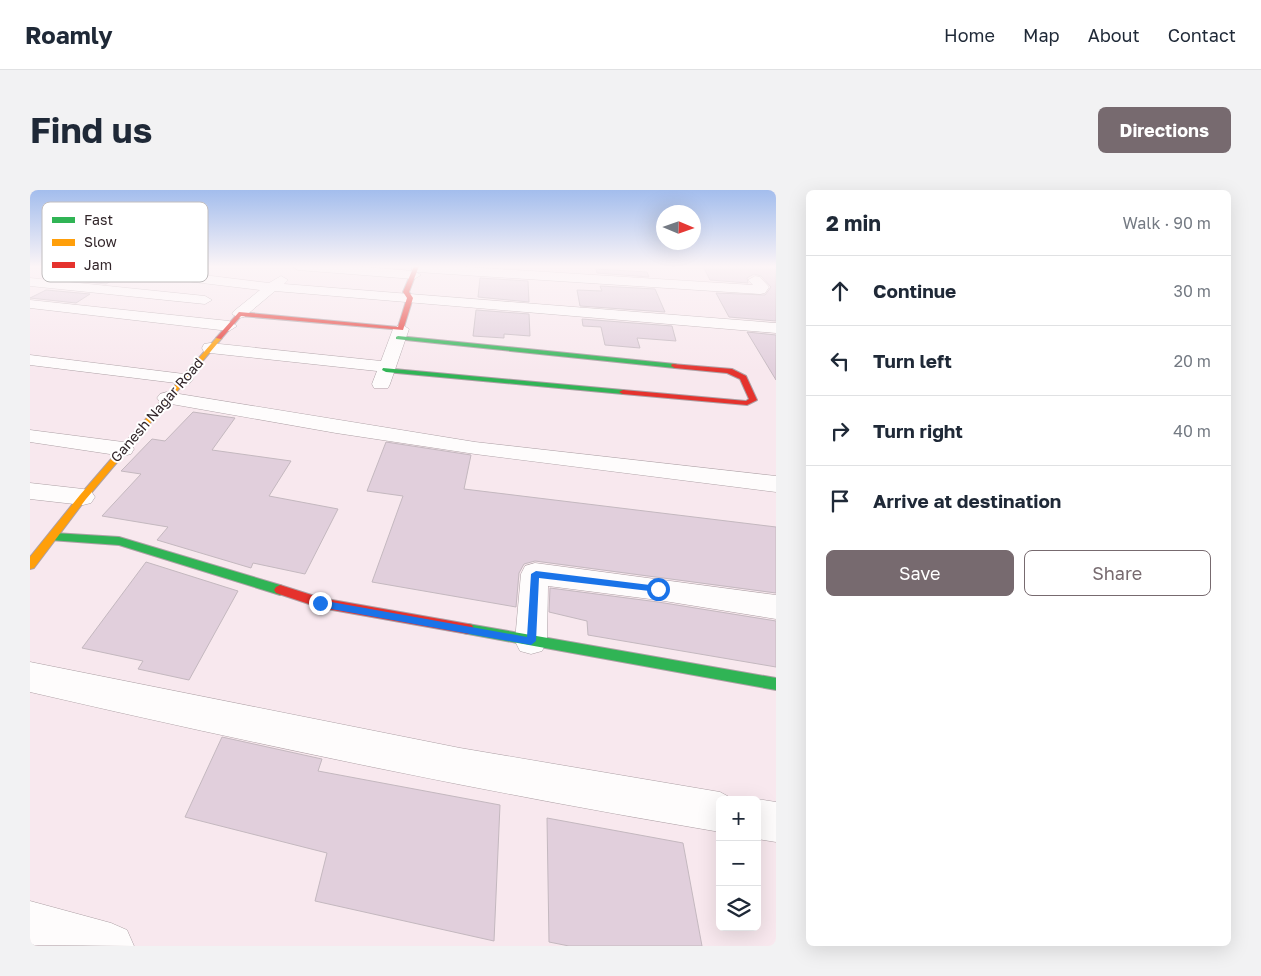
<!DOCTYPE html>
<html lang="en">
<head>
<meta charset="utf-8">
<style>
	body { margin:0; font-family:"Golos Text",sans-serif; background:#f2f2f3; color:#1f2937 }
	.controls { position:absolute; right:15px; bottom:15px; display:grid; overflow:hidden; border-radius:8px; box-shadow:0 5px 20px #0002 }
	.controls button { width:45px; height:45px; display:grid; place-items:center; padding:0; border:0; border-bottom:1px solid #e0e1e3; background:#fff; color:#1f2937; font:25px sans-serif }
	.compass { position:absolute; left:626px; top:15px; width:45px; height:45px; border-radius:50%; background:#fff; box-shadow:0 5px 20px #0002; rotate:92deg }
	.stop { position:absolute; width:15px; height:15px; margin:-11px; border:4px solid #1a73e8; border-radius:50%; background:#fff }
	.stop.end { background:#1a73e8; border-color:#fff; box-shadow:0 1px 5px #0008 }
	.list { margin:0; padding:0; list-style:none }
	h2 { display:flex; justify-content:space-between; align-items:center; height:65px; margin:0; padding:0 20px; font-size:21px }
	h2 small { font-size:16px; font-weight:400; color:#747a83 }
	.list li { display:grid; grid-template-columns:32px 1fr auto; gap:15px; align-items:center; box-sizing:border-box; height:70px; padding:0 20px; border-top:1px solid #e0e1e3 }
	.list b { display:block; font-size:19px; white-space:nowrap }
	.list em { font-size:16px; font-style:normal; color:#747a83 }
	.actions { display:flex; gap:10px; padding:15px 20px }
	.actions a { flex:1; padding:11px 0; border:1px solid #776a6f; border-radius:8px; text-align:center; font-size:18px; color:#776a6f }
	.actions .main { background:#776a6f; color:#fff }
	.icon { flex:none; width:28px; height:28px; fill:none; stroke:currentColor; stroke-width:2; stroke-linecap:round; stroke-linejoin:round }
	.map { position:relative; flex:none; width:746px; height:756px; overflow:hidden; border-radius:8px }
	header { display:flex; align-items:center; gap:30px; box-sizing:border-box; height:70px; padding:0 25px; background:#fff; border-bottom:1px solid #e0e1e3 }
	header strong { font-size:24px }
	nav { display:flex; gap:28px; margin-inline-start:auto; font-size:18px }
	.intro { display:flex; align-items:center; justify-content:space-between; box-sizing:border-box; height:120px; padding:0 30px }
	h1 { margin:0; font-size:35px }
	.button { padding:12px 22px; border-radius:8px; background:#776a6f; color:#fff; font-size:18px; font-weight:700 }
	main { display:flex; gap:30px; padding:0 30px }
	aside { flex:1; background:#fff; border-radius:8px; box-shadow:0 5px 20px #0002 }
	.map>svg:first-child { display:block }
</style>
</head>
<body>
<header>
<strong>Roamly</strong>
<nav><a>Home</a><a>Map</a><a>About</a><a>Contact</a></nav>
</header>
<div class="intro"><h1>Find us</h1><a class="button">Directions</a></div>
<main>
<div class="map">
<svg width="746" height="756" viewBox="0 0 746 756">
	<rect width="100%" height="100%" fill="#f8e8ee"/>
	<path fill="#e1cfdc" stroke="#c4b8bf" d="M 673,76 L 746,76 L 746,131 L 699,127 L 686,103 L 735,105 L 741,97 L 731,86 L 724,84 L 717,88 L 718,93 L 680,90 Z
		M 58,78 L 64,82 L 91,85 L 76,94 L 35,90 Z
		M 566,79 L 617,82 L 619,87 L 567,83 Z
		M 450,88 L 498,91 L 499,112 L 448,107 Z
		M 570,96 L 625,99 L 635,122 L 550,116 L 547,100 L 572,101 Z
		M 16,100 L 60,104 L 46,113 L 0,108 Z
		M 446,120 L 499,124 L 500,146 L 474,144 L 474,148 L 443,146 Z
		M 552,129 L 642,136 L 646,151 L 607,148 L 610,158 L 575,155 L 571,137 L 553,136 Z
		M 717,142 L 746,145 L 746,190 Z
		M 163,222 L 205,228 L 182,260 L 261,271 L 239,306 L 308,319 L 275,384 L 223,373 L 221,378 L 127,350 L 138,337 L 72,326 L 111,284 L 91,281 L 95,277 L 122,249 L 135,251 Z
		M 356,252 L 441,265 L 434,299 L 746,337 L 746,403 L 505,371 L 494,374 L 489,383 L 486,417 L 342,392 L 373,306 L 337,301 Z
		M 116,372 L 208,401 L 159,490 L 108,479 L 113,471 L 52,458 Z
		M 520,398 L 628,412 L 746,431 L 746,477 L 558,445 L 557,431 L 519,422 Z
		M 192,547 L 292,569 L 288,581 L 470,615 L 464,751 L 285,711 L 297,663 L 155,627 Z
		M 517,628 L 653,653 L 672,756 L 539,756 L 519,752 Z"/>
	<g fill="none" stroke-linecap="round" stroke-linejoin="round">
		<defs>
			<path id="street" d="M 58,76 L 100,76 L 239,93 L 251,86 L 258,90 L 254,94 L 746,133 L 746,143 L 245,101 L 214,127 L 209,128 L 202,124 L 204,121 L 230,100 L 64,80 Z
				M 262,76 L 322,76 L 384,81 L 391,85 L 384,89 L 268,80 Z
				M 382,76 L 421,76 L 723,95 L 718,90 L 725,86 L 730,87 L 739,97 L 735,103 L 730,104 L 387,82 L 382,81 Z
				M 0,88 L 175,106 L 182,110 L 175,114 L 0,96 Z
				M 0,110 L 199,131 L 207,136 L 199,141 L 0,118 Z
				M 371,134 L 379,139 L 360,194 L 358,198 L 344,198 L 342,194 L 347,181 L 180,163 L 174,162 L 172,158 L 174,154 L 180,153 L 351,171 L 363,139 Z
				M 0,165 L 154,184 L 160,185 L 163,189 L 160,193 L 154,194 L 0,175 Z
				M 137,202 L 445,252 L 746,286 L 746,302 L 445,264 L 306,243 L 130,212 L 127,208 L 130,204 Z
				M 0,240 L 93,252 L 101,254 L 104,259 L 101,264 L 93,266 L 0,252 Z
				M 0,293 L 53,299 L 61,301 L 65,307 L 61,313 L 53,315 L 0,309 Z
				M 505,373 L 746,405 L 746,429 L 628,410 L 518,396 L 517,451 L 512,461 L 501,464 L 490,461 L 485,451 L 491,384 L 495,376 Z
				M 0,472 L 430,558 L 690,602 L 705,610 L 690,610 L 690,642 C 458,603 229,555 0,502 Z
				M 727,609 L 746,612 L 746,652 L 727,649 Z
				M 0,711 L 81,733 L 97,740 L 104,756 L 0,755 Z"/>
			<path id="fast" d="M 368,146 L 645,174 L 649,176 L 645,178 L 366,149 L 366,147 Z
				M 353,178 L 593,200 L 597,202 L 593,204 L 356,182 L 352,180 Z
				M 24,343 L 89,347 L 250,395 L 254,397 L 256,400 L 254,403 L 250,405 L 89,355 L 20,350 L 19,347 L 20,344 Z
				M 438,434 L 746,488 L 746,500 L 438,444 L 434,443 L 432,439 L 434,435 Z"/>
			<path id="slow" d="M 187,147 L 192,148 L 56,309 L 4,378 L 0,379 L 0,367 L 50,305 Z"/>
			<path id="jam" d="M 384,76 L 389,76 L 379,102 L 383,108 L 373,140 L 211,126 L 191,149 L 186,148 L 209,122 L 368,137 L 377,108 L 373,102 Z
				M 642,174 L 702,179 L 716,186 L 727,210 L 717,215 L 593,204 L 589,202 L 593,200 L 716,211 L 719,209 L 710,189 L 697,183 L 645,178 L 641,176 Z
				M 250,395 L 291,408 L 438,434 L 442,435 L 444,439 L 442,443 L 438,444 L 291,418 L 246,403 L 244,400 L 246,397 Z"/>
		</defs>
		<use href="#street" stroke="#ada0a5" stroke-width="1"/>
		<use href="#fast" stroke="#ada0a5" stroke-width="2"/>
		<use href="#slow" stroke="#ada0a5" stroke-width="2"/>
		<use href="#jam" stroke="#ada0a5" stroke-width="2"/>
		<use href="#street" fill="#fefcfc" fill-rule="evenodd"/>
		<use href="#fast" fill="#30b455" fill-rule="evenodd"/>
		<use href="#slow" fill="#ff9f0a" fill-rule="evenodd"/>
		<use href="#jam" fill="#e5322d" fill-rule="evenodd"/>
	</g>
	<linearGradient id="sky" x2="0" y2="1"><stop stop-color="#a3bded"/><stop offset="0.42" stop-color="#fcf5f7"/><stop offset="1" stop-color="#fcf5f7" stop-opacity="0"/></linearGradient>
	<rect width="746" height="182" fill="url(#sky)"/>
	<path fill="#1a73e8" d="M 506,381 L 628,396 L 632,399 L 628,402 L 509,388 L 506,451 L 501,455 L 290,417 L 286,413 L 290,410 L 497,447 L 501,384 Z"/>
	<g text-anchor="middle" stroke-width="4" stroke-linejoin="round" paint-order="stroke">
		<g font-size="14" fill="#32262a" stroke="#fff">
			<text transform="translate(127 220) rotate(-49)" y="5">Ganesh Nagar Road</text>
		</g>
	</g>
	<rect x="12" y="12" width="166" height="80" rx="8" fill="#fff" stroke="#c2bebf" stroke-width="1"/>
	<rect x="22" y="27" width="23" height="6" fill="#30b455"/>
	<rect x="22" y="49" width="23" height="7" fill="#ff9f0a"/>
	<rect x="22" y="72" width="23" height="6" fill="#e5322d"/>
	<g font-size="14" fill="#32262a">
		<text x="54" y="35">Fast</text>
		<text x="54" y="57">Slow</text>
		<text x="54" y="80">Jam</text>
	</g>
</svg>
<div class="controls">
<button>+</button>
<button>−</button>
<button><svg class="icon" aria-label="layers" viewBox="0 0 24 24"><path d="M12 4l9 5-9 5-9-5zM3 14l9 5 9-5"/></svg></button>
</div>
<svg class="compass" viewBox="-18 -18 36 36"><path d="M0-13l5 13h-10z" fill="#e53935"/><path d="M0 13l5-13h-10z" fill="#747a83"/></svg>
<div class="stop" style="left:628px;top:399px"></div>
<div class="stop end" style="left:290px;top:413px"></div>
</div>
<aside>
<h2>2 min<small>Walk · 90 m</small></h2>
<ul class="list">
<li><svg class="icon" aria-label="ahead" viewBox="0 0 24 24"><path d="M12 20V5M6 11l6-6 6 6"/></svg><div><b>Continue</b></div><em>30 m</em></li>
<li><svg class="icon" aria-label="left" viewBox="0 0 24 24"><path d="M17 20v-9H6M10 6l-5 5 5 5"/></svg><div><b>Turn left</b></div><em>20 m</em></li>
<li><svg class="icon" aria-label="right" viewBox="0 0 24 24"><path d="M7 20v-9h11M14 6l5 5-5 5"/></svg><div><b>Turn right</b></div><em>40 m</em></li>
<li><svg class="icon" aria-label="arrive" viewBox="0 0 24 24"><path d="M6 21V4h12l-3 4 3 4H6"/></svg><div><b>Arrive at destination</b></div></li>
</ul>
<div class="actions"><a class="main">Save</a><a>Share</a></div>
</aside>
</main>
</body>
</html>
